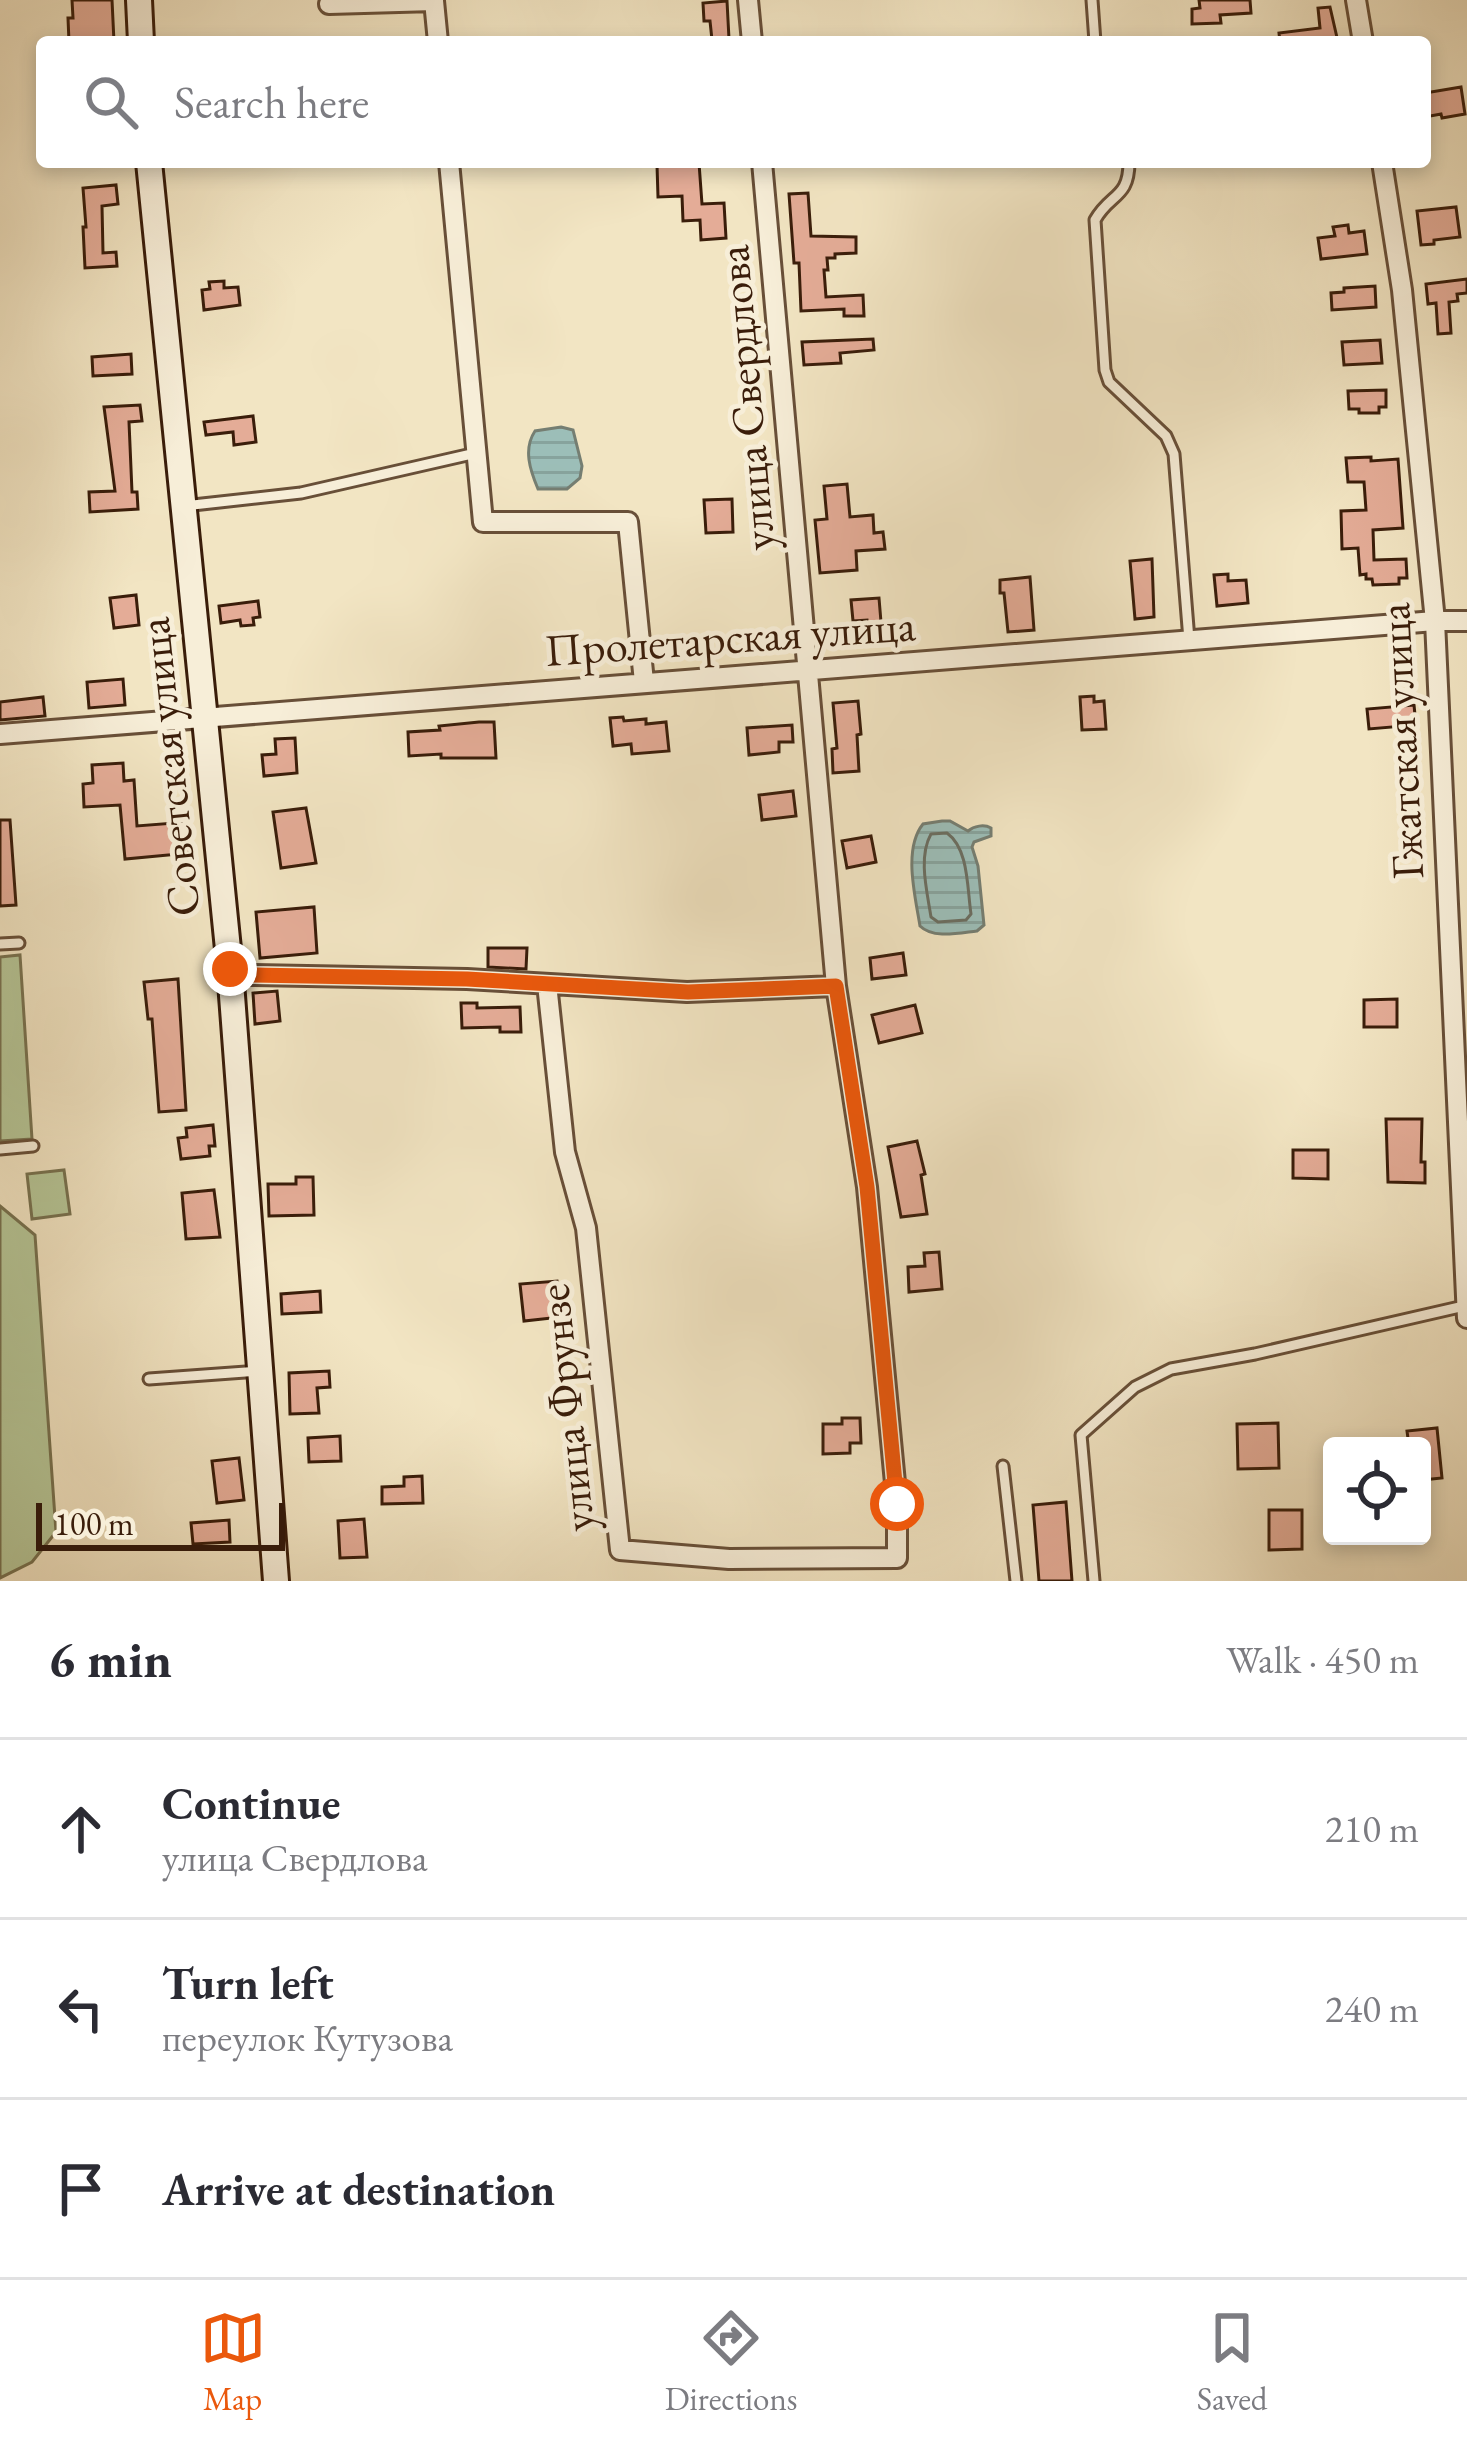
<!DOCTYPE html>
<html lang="en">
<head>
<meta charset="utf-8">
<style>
	body { margin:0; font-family:"EB Garamond",serif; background:#f7f7f7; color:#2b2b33 }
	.controls { position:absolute; right:36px; bottom:36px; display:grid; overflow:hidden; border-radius:12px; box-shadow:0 6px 18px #0003 }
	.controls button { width:108px; height:108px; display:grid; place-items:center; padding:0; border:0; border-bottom:3px solid #e1e1e2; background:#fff; color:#2b2b33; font:60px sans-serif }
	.scale { position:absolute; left:36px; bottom:30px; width:249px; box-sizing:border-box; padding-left:12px; border:6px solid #3a1d0a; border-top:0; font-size:33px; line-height:42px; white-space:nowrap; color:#3a1d0a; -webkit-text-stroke:9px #f7eed8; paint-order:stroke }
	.stop { position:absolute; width:36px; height:36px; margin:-27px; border:9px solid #ea580c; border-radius:50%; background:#fff }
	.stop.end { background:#ea580c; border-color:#fff; box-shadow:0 3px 12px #0008 }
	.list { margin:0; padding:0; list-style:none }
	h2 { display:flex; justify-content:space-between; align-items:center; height:156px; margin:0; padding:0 48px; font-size:51px }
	h2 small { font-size:39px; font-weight:400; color:#7c7c81 }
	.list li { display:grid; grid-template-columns:78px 1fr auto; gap:36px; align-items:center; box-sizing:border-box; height:180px; padding:0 48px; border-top:3px solid #e1e1e2 }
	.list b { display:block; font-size:45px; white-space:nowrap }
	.list p { margin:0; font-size:39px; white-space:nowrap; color:#7c7c81 }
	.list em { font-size:39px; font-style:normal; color:#7c7c81 }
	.icon { flex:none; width:66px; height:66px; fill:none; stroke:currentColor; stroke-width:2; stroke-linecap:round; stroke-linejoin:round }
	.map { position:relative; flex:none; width:1467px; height:1581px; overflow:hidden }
	.search { position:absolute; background:#fff; box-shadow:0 6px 18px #0003; left:36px; right:36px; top:36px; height:132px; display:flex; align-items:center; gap:30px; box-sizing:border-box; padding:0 42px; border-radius:12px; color:#7c7c81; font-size:45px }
	.sheet { height:696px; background:#fff }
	nav { display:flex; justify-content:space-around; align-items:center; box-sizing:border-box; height:168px; border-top:3px solid #e1e1e2; background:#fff; font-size:33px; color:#7c7c81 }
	nav a { display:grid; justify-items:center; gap:6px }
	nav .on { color:#ea580c }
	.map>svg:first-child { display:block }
</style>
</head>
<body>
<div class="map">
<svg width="1467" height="1581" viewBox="0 0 1467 1581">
	<defs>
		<pattern id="water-rules" width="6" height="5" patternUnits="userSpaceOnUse" patternTransform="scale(3)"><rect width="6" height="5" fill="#9cbeb8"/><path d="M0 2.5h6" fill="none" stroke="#87a39d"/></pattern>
	</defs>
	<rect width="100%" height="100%" fill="#f2e5c3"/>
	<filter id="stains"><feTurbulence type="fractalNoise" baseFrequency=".00167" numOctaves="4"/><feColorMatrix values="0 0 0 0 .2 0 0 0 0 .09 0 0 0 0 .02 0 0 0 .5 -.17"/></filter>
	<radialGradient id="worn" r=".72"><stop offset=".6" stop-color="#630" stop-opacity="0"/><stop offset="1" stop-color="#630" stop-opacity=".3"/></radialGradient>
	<path fill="#b6c697" stroke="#787250" stroke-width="3" d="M 20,955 L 32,1139 L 0,1141 L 0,957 Z
		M 64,1170 L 70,1214 L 32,1219 L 27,1174 Z
		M 0,1206 L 35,1235 L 56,1532 L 32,1562 L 0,1578 Z"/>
	<path fill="url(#water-rules)" stroke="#757e72" stroke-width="3" d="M 561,427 L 573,430 L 582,466 L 580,478 L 567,489 L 538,489 C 530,470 523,449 535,431 Z
		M 942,821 L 950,821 L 968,831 C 974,826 984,824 991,828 L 991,836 L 974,842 L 972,847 L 978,866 L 984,925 L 977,931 C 959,933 933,939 920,926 C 915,895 903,849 923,824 Z"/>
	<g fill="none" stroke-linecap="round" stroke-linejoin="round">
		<path stroke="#6b6e61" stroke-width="3" d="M 947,833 C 969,849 967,888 971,914 L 966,920 L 938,922 L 931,917 C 927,891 918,857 931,834 Z"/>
	</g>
	<path fill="#e4ac97" stroke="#3a1d0a" stroke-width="3" d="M 72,0 L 112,0 L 114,42 L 69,42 L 68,18 L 73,18 Z
		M 1199,0 L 1250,0 L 1251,13 L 1220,15 L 1221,23 L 1192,24 L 1192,9 L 1200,8 Z
		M 727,1 L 729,39 L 712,40 L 710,21 L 704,21 L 703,3 Z
		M 1330,7 L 1338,42 L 1280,42 L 1279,33 L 1320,28 L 1318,8 Z
		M 1461,87 L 1465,114 L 1442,118 L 1441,114 L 1425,117 L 1425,93 Z
		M 699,163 L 702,204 L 724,203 L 726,238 L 701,240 L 700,220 L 683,221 L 682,196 L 658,197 L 657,165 Z
		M 116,185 L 118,204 L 102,206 L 103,253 L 116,252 L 117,266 L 85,268 L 83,227 L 86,227 L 83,188 Z
		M 808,193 L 811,236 L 856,237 L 856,253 L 835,254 L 835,258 L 827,258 L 828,270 L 824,270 L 826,297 L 863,295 L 864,316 L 844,316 L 844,309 L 801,311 L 799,263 L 794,263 L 789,194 Z
		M 1456,207 L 1460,237 L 1434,240 L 1434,244 L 1421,245 L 1417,211 Z
		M 1348,225 L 1349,233 L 1364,231 L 1367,254 L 1321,259 L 1318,238 L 1335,236 L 1333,227 Z
		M 1467,279 L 1467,293 L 1457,294 L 1458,301 L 1449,302 L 1451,333 L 1438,334 L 1436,303 L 1428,304 L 1426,284 Z
		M 224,281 L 224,288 L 238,287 L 240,305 L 204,310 L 202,290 L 210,289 L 209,282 Z
		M 1375,286 L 1376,307 L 1332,310 L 1331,293 L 1344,292 L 1344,288 Z
		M 873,339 L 874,350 L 840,353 L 841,363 L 804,365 L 802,342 Z
		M 1380,340 L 1382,363 L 1344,365 L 1342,342 Z
		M 131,354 L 132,374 L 93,376 L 92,357 Z
		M 1386,390 L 1386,407 L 1379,407 L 1379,413 L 1359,413 L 1359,409 L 1349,409 L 1348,391 Z
		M 140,405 L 142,421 L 129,422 L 132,492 L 137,492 L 138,509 L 90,512 L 89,492 L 115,491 L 104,407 Z
		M 253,416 L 256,442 L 234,445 L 233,432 L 206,435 L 204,422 Z
		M 1371,457 L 1371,461 L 1398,459 L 1403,528 L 1373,530 L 1374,560 L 1406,559 L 1407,578 L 1399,578 L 1399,584 L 1373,585 L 1372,579 L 1366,579 L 1366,574 L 1360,575 L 1358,548 L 1342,549 L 1341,511 L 1366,510 L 1364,482 L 1348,482 L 1346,458 Z
		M 847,484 L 850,517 L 873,515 L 874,533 L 883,532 L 885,549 L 856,551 L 857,570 L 820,573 L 815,520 L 827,519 L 824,486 Z
		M 732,499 L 733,532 L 706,533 L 704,500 Z
		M 1152,559 L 1154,617 L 1135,619 L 1130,561 Z
		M 1228,574 L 1228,581 L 1246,580 L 1248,603 L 1217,606 L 1214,575 Z
		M 1030,577 L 1034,630 L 1008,632 L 1004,593 L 1000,593 L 1000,580 Z
		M 136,595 L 139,625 L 114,628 L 110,598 Z
		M 879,598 L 882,634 L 868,635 L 867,620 L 853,621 L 851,600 Z
		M 258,601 L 260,617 L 253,618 L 254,625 L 241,626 L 240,620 L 221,623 L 219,606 Z
		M 123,679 L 125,705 L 89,708 L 87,682 Z
		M 1094,696 L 1094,702 L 1104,701 L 1106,729 L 1082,730 L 1080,697 Z
		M 43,697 L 45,716 L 0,720 L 0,702 Z
		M 858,701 L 861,734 L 857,735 L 859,771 L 833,773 L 832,749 L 837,748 L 833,703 Z
		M 1414,705 L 1416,725 L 1369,729 L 1367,709 Z
		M 623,717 L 624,721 L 646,719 L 646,724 L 666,722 L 669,751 L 632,754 L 631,744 L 613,746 L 610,718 Z
		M 479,722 L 494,722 L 496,758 L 441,758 L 441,754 L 409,756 L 408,732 L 440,730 L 439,726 Z
		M 792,725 L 793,742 L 779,742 L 779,752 L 749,755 L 747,728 Z
		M 295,738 L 297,773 L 264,776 L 262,755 L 276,754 L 275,739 Z
		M 123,763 L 124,781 L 134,780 L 137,826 L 187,822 L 190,853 L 125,859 L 120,805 L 84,807 L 83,784 L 93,783 L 92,765 Z
		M 793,791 L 796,816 L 762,820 L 759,795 Z
		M 306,808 L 316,863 L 281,868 L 273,812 Z
		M 0,820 L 10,820 L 16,905 L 0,906 Z
		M 871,836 L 876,862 L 847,868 L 842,841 Z
		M 314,907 L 317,953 L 260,958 L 256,912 Z
		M 488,948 L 527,948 L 526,969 L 488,967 Z
		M 903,953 L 906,975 L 872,979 L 870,958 Z
		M 178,979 L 186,1110 L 159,1112 L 152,1019 L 148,1019 L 144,982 Z
		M 277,991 L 280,1021 L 255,1024 L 253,993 Z
		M 1397,999 L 1397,1027 L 1364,1027 L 1364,1000 Z
		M 461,1003 L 477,1003 L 477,1008 L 520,1007 L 521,1032 L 500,1032 L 500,1027 L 462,1028 Z
		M 915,1005 L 922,1033 L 879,1043 L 872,1015 Z
		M 1386,1119 L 1422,1119 L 1421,1162 L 1425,1162 L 1425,1183 L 1388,1182 Z
		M 213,1125 L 215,1146 L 209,1146 L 210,1156 L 181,1159 L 178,1138 L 187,1137 L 186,1128 Z
		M 917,1141 L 925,1174 L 921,1175 L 927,1214 L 901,1217 L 888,1147 Z
		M 1293,1150 L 1328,1150 L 1328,1179 L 1293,1178 Z
		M 296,1177 L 313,1177 L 314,1215 L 269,1216 L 268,1184 L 296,1184 Z
		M 214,1190 L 220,1237 L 186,1239 L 182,1193 Z
		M 939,1252 L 942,1289 L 909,1292 L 908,1267 L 925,1266 L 924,1253 Z
		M 557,1281 L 561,1317 L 524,1321 L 520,1284 Z
		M 320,1291 L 321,1312 L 282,1314 L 281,1294 Z
		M 329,1371 L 330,1387 L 317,1388 L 319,1413 L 290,1414 L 289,1373 Z
		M 842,1418 L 860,1418 L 861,1443 L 850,1443 L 850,1453 L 823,1454 L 823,1424 L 842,1424 Z
		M 1278,1423 L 1279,1468 L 1238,1469 L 1237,1424 Z
		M 1437,1428 L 1442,1478 L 1422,1480 L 1422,1446 L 1409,1446 L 1407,1431 Z
		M 340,1436 L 341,1461 L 309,1462 L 308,1438 Z
		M 239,1458 L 244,1500 L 217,1503 L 212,1461 Z
		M 422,1476 L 423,1503 L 382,1504 L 382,1487 L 404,1486 L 404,1477 Z
		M 1066,1502 L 1072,1581 L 1039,1581 L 1033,1505 Z
		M 1269,1510 L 1302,1510 L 1302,1549 L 1269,1550 Z
		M 364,1519 L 367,1557 L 340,1558 L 338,1521 Z
		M 229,1520 L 230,1542 L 193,1544 L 191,1523 Z"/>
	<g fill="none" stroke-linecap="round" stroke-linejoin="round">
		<defs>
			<path id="service" d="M 1092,0 L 1095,42
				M 1129,162 C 1129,199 1110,193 1095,220 L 1105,370 L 1109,382 L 1166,436 L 1174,454 L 1189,640
				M 184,506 L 301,493 L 476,453
				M 0,944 L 19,943
				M 0,1149 L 33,1146
				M 149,1379 L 258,1371
				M 1003,1466 L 1016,1581
				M 1094,1581 L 1081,1435 L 1135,1387 L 1171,1369 L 1255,1354 L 1464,1306"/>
			<path id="minor" d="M 748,0 L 752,42
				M 1356,0 L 1363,42
				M 329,4 L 434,1 L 438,42
				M 449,162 L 483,522 L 628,522 L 644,682
				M 1382,162 L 1402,290 L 1435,621 L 1467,1318
				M 0,734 L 1435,621 L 1467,621
				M 230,969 L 251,975 L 467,979 L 687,992 L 836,986
				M 547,984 L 565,1152 L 586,1228 L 620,1550 L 729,1559 L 897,1558 L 897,1504 L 867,1187 L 836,986 L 762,162"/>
			<path id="secondary" d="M 139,0 L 141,42
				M 149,162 L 230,969 L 276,1581"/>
		</defs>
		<use href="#service" stroke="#684f38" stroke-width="15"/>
		<use href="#minor" stroke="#684f38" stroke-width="24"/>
		<use href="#secondary" stroke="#3a1d0a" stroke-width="30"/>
		<use href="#service" stroke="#f7eed8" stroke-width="9"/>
		<use href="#minor" stroke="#f7eed8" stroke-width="18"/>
		<use href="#secondary" stroke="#f7eed8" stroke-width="24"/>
	</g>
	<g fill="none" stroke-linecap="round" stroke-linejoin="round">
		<path stroke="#ea580c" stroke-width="15" d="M 230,969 L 251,975 L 467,979 L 688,992 L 836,986 L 867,1187 L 897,1504"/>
	</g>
	<g text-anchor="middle" stroke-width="10" stroke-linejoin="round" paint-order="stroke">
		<g font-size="45" fill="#3a1d0a" stroke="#f7eed8">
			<text transform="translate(745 398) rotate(-95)" y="16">улица Свердлова</text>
			<text transform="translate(730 637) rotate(-4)" y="16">Пролетарская улица</text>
			<text transform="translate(1400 741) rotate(-93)" y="16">Гжатская улица</text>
			<text transform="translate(168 767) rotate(-96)" y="16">Советская улица</text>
			<text transform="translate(565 1408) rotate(-96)" y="16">улица Фрунзе</text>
		</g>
	</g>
	<rect width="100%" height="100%" filter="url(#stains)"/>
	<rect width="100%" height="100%" fill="url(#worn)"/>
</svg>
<div class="controls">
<button><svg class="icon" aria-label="locate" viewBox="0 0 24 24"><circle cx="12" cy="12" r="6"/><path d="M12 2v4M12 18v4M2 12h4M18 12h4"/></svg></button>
</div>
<div class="scale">100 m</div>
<div class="stop" style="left:897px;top:1504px"></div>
<div class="stop end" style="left:230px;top:969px"></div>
<div class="search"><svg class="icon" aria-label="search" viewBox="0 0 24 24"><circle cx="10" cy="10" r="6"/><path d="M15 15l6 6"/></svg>Search here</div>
</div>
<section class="sheet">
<h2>6 min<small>Walk · 450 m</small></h2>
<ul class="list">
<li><svg class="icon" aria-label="ahead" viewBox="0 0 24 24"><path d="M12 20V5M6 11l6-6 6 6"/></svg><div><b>Continue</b><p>улица Свердлова</p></div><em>210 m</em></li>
<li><svg class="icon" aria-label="left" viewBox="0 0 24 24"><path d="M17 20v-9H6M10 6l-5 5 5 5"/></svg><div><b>Turn left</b><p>переулок Кутузова</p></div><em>240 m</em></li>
<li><svg class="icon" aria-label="arrive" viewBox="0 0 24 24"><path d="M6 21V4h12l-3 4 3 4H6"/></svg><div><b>Arrive at destination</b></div></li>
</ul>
</section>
<nav>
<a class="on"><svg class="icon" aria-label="map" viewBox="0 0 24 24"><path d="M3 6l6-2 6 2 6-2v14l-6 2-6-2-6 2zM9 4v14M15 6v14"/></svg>Map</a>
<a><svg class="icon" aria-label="directions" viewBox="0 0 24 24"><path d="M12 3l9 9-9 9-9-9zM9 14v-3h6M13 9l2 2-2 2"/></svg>Directions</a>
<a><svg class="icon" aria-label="saved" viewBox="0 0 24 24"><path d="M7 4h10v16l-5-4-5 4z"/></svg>Saved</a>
</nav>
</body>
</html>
